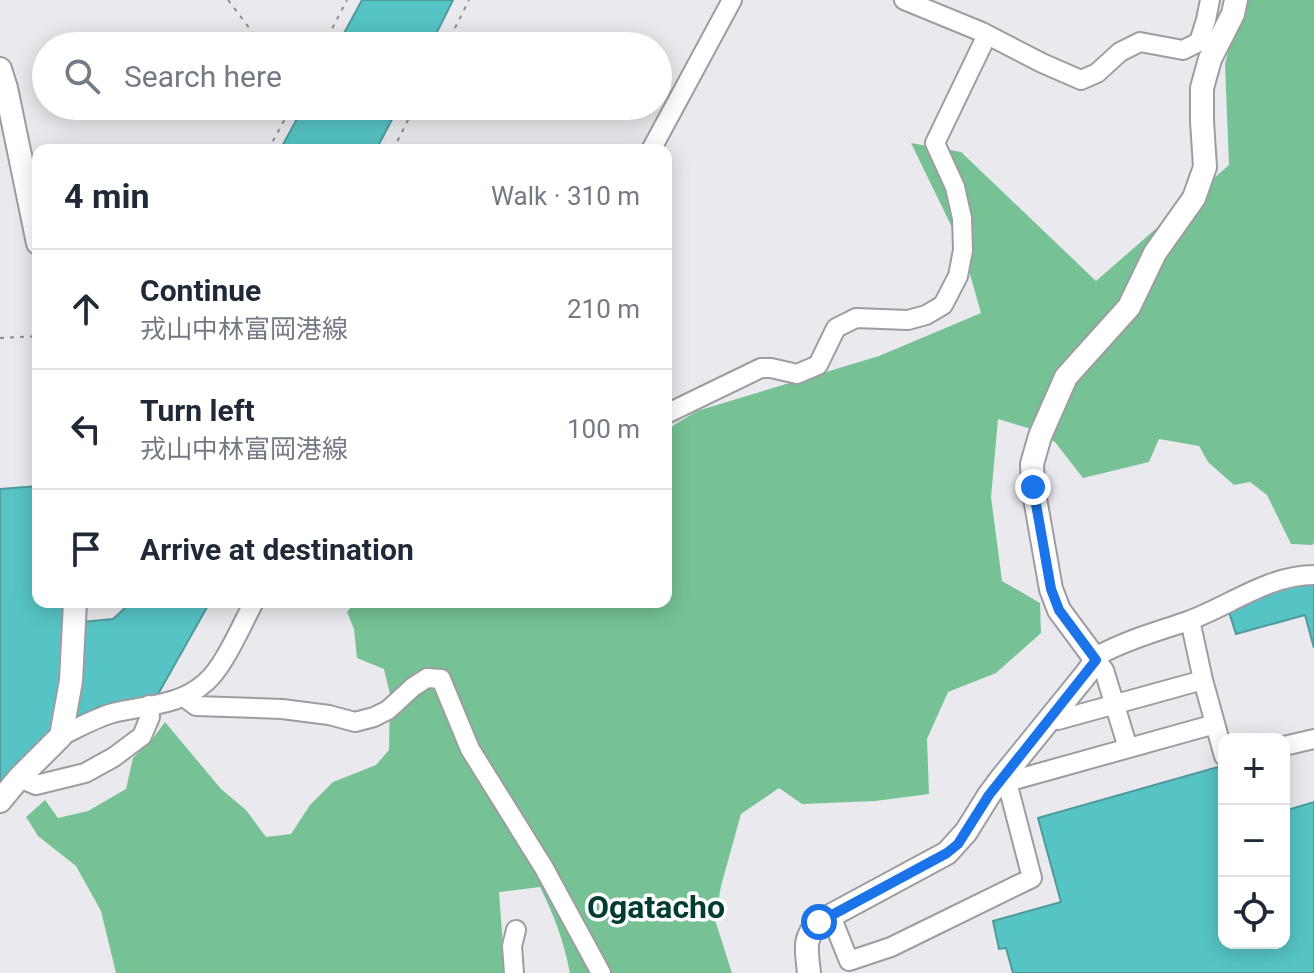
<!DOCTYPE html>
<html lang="en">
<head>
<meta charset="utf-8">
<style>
	body { margin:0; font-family:Roboto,"Noto Sans JP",sans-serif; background:#f6f6f7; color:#1f2937 }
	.controls { position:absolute; right:24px; bottom:24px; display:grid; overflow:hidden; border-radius:16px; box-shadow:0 4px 20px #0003 }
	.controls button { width:72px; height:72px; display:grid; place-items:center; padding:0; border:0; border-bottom:2px solid #e0e1e3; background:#fff; color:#1f2937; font:40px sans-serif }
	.stop { position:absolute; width:24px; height:24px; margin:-18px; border:6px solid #1a73e8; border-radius:50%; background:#fff }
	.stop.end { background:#1a73e8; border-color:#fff; box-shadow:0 2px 8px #0008 }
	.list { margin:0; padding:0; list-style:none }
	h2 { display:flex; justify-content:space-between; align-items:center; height:104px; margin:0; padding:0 32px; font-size:34px }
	h2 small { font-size:26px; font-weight:400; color:#747a83 }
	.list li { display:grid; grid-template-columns:52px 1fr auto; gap:24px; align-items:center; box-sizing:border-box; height:120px; padding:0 32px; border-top:2px solid #e0e1e3 }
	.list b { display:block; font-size:30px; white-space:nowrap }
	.list p { margin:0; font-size:26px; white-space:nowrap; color:#747a83 }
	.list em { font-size:26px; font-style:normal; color:#747a83 }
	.icon { flex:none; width:44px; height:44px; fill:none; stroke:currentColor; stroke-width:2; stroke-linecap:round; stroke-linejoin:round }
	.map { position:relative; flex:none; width:1314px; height:973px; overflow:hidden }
	.search { position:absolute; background:#fff; box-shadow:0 4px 20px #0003; left:32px; top:32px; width:640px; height:88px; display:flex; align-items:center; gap:20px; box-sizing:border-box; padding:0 28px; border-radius:44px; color:#747a83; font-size:30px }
	.panel { position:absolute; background:#fff; box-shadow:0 4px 20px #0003; left:32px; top:144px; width:640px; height:464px; border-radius:16px }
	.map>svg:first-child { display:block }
</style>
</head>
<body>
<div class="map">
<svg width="1314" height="973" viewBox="0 0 1314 973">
	<rect width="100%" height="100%" fill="#eaeaee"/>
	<path fill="#76c295" d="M 1241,0 L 1314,0 L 1314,543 L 1312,545 L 1291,544 L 1267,495 L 1250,482 L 1234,485 L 1208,462 L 1199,446 L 1159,439 L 1149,462 L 1083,478 L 1055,442 L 1028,428 L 998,419 L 991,497 L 1002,581 L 1040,603 L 1041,633 L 996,673 L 948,692 L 927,739 L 929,794 L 875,801 L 802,804 L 779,788 L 741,814 L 721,886 L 715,920 L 732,973 L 570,973 C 564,942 554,915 540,887 L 499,892 L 505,973 L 116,973 L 101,911 L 76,866 L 38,836 L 26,817 L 45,800 L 58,818 L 88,811 L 126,789 L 133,758 L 154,737 L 165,722 L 221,789 L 246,810 L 266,837 L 291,834 L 310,805 L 333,782 L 376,765 L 389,750 L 390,694 L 384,669 L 357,658 L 354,629 L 347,612 L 356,602 L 666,602 L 666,430 L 697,411 L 879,356 L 981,313 L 963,250 L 911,143 L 961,152 L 1096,281 L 1229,165 L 1225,64 Z"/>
	<path fill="#56c4c4" stroke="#4e9b9c" stroke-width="2" d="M 362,0 L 453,0 L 430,46 L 337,46 Z
		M 304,106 L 399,106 L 376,150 L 280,150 Z
		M 38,486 L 38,602 L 63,602 L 67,615 L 82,622 L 113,619 L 126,607 L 126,602 L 210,602 L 158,694 L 99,707 L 51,729 L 0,788 L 0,489 Z
		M 1309,584 L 1314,584 L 1314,648 L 1305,615 L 1236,634 L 1228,609 L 1281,588 Z
		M 1218,767 L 1224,786 L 1224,943 L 1284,943 L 1284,811 L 1314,802 L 1314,973 L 1013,973 L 1006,948 L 999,949 L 993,921 L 1061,902 L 1038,818 Z"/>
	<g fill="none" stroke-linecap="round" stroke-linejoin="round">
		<defs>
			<path id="minor" d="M 904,0 L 982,32 L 1042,63 L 1081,80 L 1097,73 L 1120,52 L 1140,42 L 1183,50 L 1199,42 L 1206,20 L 1210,0
				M 651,150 L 732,0
				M 666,414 L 761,368 L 771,368 L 797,374 L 818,365 L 836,328 L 856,318 L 908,320 L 926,315 L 943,305 L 958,276 L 963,250 L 962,218 L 955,187 L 935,143 L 987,35
				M 1203,680 L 1224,756
				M 184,697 L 196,706 L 282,709 L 329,715 L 355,722 L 374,717 L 388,710 L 413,687 L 427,678 L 441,679 L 470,749 L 544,868 L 601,973
				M 1051,717 L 1058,720 L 1203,680 L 1190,620
				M 61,736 C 78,728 95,718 113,713 C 145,705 180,706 206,682 C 224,667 242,624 254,602
				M 1284,746 L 1314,739
				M 1128,748 L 1104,670 L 1096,660 L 1101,654 C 1129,639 1159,631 1188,621 C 1229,606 1269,575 1314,575
				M 19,778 L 36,785 L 85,773 L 114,757 L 142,736 L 150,717 L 149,705
				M 1007,782 L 1215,724
				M 831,916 L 849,961 L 891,947 L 1032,878 L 1007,782 L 1001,779
				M 514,973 L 512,946 L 516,930"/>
			<path id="major" d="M 0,69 L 6,88 L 38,243
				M 0,801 L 19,778 L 61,736 L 71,681 L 75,602
				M 809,973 C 807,951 802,939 819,922 L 947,853 L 966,832 L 989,795 L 1001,779 L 1087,673 L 1096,660 L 1059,610 L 1051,589 L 1033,487 L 1032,464 L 1040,436 L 1066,377 L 1129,307 L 1155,253 L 1194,198 L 1205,167 L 1202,121 L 1202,88 L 1210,59 L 1233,14 L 1236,0"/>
		</defs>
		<use href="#minor" stroke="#9d9da1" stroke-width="22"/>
		<use href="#major" stroke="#9d9da1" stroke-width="26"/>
		<path stroke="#8e8e90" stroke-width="2" stroke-dasharray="4 6" stroke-linecap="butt" d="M 228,0 L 263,46
			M 323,46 L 347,0
			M 446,46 L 469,0
			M 268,150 L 292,106
			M 393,150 L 415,106
			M 0,338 L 38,336"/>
		<use href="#minor" stroke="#fff" stroke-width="18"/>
		<use href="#major" stroke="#fff" stroke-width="22"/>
	</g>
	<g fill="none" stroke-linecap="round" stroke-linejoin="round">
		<path stroke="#1a73e8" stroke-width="10" d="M 819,922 L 947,853 L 958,844 L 989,795 L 1096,660 L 1059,610 L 1051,589 L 1033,487"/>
	</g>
	<g text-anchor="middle" stroke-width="7" stroke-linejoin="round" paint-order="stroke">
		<g font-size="32" font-weight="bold" fill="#003c31" stroke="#fff">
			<text x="656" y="918">Ogatacho</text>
		</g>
	</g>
</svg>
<div class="controls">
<button>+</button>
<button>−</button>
<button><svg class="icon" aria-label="locate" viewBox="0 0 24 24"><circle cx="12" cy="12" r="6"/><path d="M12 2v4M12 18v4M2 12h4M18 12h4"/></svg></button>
</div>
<div class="stop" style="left:819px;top:922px"></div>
<div class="stop end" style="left:1033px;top:487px"></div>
<div class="search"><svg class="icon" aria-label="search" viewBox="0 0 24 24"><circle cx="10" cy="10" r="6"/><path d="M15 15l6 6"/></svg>Search here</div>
<section class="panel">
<h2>4 min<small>Walk · 310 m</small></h2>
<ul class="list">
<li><svg class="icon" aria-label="ahead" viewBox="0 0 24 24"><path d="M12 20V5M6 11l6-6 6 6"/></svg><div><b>Continue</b><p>戎山中林富岡港線</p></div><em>210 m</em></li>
<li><svg class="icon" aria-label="left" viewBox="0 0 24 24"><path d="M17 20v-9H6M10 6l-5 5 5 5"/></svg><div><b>Turn left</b><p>戎山中林富岡港線</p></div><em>100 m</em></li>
<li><svg class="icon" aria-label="arrive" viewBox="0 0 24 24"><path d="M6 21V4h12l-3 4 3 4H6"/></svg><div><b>Arrive at destination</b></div></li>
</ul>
</section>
</div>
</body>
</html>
